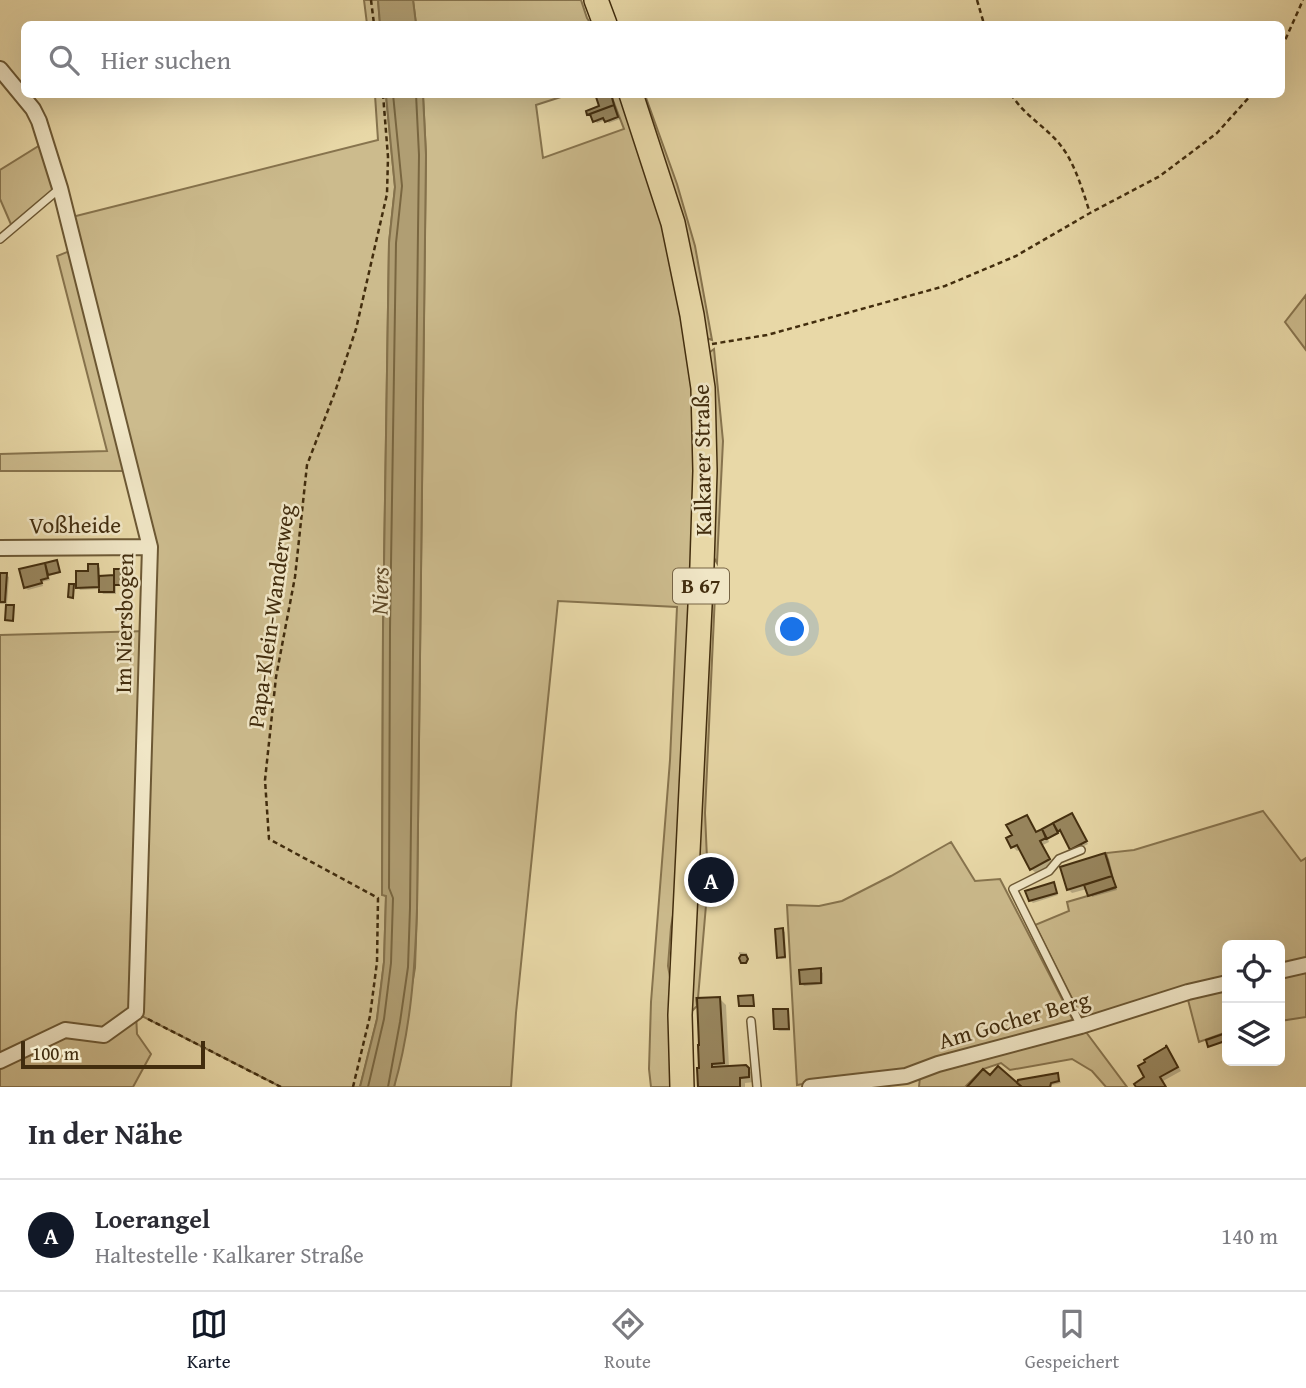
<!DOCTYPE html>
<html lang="de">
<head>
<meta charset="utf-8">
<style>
	body { margin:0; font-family:"Gentium Book Plus",serif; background:#f7f7f7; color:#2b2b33 }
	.controls { position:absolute; right:21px; bottom:21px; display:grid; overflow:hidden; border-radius:10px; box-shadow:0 7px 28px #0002 }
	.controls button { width:63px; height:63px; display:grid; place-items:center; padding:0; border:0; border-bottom:2px solid #e1e1e2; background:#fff; color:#2b2b33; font:35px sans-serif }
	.scale { position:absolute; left:21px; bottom:18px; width:184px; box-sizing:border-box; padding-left:7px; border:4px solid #422d0e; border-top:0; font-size:19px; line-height:24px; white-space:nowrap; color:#422d0e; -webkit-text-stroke:5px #f0e6c6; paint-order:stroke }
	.you { position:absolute; left:793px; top:630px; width:24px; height:24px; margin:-18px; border:5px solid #fff; border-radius:50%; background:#1a73e8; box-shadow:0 0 0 10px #1a73e833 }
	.badge { display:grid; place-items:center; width:46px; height:46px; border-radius:50%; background:#111827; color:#fff; font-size:23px; font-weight:700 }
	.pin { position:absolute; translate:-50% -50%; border:4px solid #fff; box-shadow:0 2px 7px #0006 }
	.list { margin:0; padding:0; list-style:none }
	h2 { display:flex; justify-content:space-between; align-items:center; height:91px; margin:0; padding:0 28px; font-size:30px }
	h2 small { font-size:23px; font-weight:400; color:#7c7c81 }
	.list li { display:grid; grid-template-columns:46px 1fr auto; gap:21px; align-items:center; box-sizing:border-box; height:112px; padding:0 28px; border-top:2px solid #e1e1e2 }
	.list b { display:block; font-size:26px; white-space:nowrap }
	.list p { margin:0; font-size:23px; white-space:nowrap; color:#7c7c81 }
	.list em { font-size:23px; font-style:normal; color:#7c7c81 }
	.icon { flex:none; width:38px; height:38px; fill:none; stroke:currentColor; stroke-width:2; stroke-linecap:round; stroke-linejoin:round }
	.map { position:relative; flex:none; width:1306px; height:1087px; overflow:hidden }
	.search { position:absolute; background:#fff; box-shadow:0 7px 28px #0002; left:21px; right:21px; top:21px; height:77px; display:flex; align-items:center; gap:18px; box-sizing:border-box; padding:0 24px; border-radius:10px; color:#7c7c81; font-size:26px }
	.sheet { height:203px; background:#fff }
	nav { display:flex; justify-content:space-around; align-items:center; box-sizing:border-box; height:98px; border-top:2px solid #e1e1e2; background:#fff; font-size:19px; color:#7c7c81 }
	nav a { display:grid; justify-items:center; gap:4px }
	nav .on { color:#111827 }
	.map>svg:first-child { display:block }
</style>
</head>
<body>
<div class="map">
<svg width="1306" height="1087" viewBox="0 0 1306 1087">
	<rect width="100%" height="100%" fill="#e8d8a7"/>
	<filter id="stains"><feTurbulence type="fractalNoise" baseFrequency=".00286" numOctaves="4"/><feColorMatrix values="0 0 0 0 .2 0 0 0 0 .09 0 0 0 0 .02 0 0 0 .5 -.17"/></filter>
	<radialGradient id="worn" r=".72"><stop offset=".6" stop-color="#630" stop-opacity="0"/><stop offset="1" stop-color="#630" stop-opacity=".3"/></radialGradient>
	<path fill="#ccbb8d" stroke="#87744e" stroke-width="2" d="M 364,0 L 378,0 L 380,24 L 367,24 Z
		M 413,0 L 581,0 L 587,18 L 591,24 L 416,24 Z
		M 375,95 L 386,95 L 395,187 L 389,243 L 383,629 L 382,894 L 386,896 L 384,962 L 377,1019 L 360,1087 L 281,1087 L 136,1013 L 137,1034 L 151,1054 L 133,1087 L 0,1087 L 0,635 L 147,631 L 150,547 L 131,471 L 0,471 L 0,454 L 107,451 L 57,256 L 75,249 L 68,218 L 378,140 Z
		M 423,95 L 567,95 L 536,105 L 543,158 L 624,129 L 611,95 L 622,95 L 646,164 L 683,305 L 697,440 L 676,898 L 671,927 L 668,966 L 673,994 L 674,1087 L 651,1087 L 649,1069 L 651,1002 L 670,760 L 677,607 L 558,601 L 516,1013 L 511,1087 L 394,1087 L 415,968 L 417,909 L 425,231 L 426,155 Z
		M 638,95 L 645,95 L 677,184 L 695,246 L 712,340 L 703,337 Z
		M 45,142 L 60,188 L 13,229 L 0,199 L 0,170 Z
		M 1306,295 L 1306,350 L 1285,322 Z
		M 714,349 L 723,441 L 717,563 L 710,551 L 706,355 Z
		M 716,573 L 705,813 L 708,882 L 698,998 L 696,998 L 697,1006 L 692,1011 L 692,1061 L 687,1013 L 709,578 Z
		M 1263,811 L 1301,861 L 1306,858 L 1306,963 L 1280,969 L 1280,945 L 1227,945 L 1227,980 L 1084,1022 L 1035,925 L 1069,911 L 1067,902 L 1115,888 L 1106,853 L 1134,850 Z
		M 951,842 L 975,881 L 1000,879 L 1075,1024 L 903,1072 L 825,1080 L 797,1085 L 787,905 L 819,906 L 842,901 L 891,876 Z
		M 1306,969 L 1306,1017 L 1280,1021 L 1280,975 Z
		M 1227,986 L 1227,1032 L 1199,1042 L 1187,996 Z
		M 1083,1028 L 1127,1087 L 1106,1087 L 1092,1071 L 1072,1059 L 1010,1070 L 1001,1063 L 983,1069 L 965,1087 L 919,1087 L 920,1077 Z"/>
	<path fill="#b09e73" stroke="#84714b" stroke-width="2" d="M 378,0 L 413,0 L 416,24 L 380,24 Z
		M 386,95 L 423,95 L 426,155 L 417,909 C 415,968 411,1029 394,1087 L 360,1087 L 377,1019 L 384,962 L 386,896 L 382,895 L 383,629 L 389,243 L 395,187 Z"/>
	<path fill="#0003" d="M 611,94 L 620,119 L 609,123 L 606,120 L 597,123 L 589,114 L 601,107 Z
		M 56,562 L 60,573 L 49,576 L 50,580 L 42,582 L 43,586 L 28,590 L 25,587 L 21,570 Z
		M 97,565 L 100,568 L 100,577 L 116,576 L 121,572 L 121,585 L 116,585 L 116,594 L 103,594 L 100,589 L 80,590 L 78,587 Z
		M 0,574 L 6,575 L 9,577 L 7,604 L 0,604 Z
		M 1072,815 L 1088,844 L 1074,851 L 1062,833 L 1055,826 L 1058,834 L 1048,839 L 1049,842 L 1043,845 L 1053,864 L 1036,873 L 1031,869 L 1021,849 L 1017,851 L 1013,847 L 1014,836 L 1026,817 L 1037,833 Z
		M 1105,855 L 1109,859 L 1117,890 L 1092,897 L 1087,889 L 1072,893 L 1068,889 Z
		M 1053,884 L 1058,895 L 1033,903 L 1030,900 Z
		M 782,930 L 785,932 L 786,959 L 781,959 L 779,957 Z
		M 739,952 L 747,953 L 748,961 L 747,963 L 743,963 L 741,959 L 744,955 L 739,954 Z
		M 820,970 L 823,973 L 823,984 L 804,986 L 802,983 Z
		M 720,999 L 726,1005 L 729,1067 L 745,1066 L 754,1075 L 754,1082 L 745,1083 L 745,1087 L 700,1087 Z
		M 787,1010 L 789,1013 L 790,1031 L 779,1031 L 776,1029 Z
		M 1166,1049 L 1171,1053 L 1181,1071 L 1163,1081 L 1166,1087 L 1138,1087 Z
		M 1057,1075 L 1059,1077 L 1061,1083 L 1052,1085 L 1052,1087 L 1021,1087 Z"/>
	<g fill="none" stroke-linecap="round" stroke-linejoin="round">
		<path stroke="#796640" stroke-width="2" d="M 368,1087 L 384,1019 L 391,963 L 393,898 L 389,888 L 390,629 L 396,243 L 402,186 L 393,94
			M 388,1087 L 400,1022 L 408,967 L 410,908 L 418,231 L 419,155 L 416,94"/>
	</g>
	<path fill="#98865e" stroke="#422d0e" stroke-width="2" d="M 595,94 L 611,94 L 614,105 L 587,115 L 586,111 L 599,106 Z
		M 614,105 L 618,117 L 605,122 L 603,118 L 593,122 L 590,114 Z
		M 57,560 L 60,572 L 48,575 L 45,563 Z
		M 45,563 L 48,578 L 41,580 L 42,583 L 24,588 L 19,569 Z
		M 88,564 L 98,564 L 99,587 L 76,588 L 76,571 L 88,571 Z
		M 114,569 L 121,569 L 121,585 L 114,585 Z
		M 0,573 L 7,573 L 5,602 L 0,602 Z
		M 114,575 L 114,592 L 99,592 L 99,576 Z
		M 69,584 L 74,584 L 73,598 L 68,597 Z
		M 6,605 L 14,605 L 13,621 L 5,620 Z
		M 1072,813 L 1087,841 L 1070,850 L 1060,830 L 1058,832 L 1053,823 Z
		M 1027,815 L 1036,832 L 1042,829 L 1046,838 L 1040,841 L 1050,859 L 1030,870 L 1017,845 L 1011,848 L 1006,838 L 1012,835 L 1006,825 Z
		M 1053,823 L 1058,833 L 1047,839 L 1042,829 Z
		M 1105,853 L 1112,876 L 1067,890 L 1060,867 Z
		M 1112,876 L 1116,887 L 1088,896 L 1084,885 Z
		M 1054,882 L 1057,893 L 1029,901 L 1025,891 Z
		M 783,928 L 785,957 L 777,958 L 775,929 Z
		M 741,955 L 746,955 L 748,959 L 746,963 L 741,963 L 739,958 Z
		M 821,968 L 821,983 L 800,984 L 799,970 Z
		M 753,995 L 754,1006 L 739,1006 L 738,996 Z
		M 720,997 L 724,1063 L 712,1064 L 712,1067 L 746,1065 L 749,1068 L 749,1077 L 740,1078 L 740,1087 L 698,1087 L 697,1068 L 699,1068 L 698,1045 L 699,1045 L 697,998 Z
		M 773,1009 L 788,1009 L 789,1029 L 774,1029 Z
		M 1223,1034 L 1225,1041 L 1208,1047 L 1206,1040 Z
		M 1166,1045 L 1178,1067 L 1160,1077 L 1166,1087 L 1136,1087 L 1134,1084 L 1144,1077 L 1138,1066 L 1145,1062 L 1144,1060 L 1166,1047 Z
		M 998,1066 L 1022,1087 L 967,1087 L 983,1069 L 990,1075 Z
		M 1058,1073 L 1059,1081 L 1051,1083 L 1050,1087 L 1022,1087 L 1017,1083 L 1018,1080 Z"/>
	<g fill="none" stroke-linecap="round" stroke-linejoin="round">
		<defs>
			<path id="service" d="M 0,239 L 59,189
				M 751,1021 L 757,1087
				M 1081,1026 L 1013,889 L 1049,871 L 1059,859 L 1081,850"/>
			<path id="minor" d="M 0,69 L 33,109 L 39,121 L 60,188 L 150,547 L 136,1012 L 104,1035 L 65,1030 L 0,1061
				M 0,548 L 150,547
				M 1280,971 L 1306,965
				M 810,1087 L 906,1076 L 938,1064 L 1081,1026 L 1188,992 L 1227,983"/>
			<path id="primary" d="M 596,0 L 605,24
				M 631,94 L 673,223 L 692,315 L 703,388 L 705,471 L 702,565 L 680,1015 L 682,1087"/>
		</defs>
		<use href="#service" stroke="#6c5834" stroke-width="10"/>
		<use href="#minor" stroke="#6c5834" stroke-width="18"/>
		<use href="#primary" stroke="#422d0e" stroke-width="26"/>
		<path stroke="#422d0e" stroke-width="2.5" stroke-dasharray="5 3.5" stroke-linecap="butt" d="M 371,0 L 374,24
			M 977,0 L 984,24
			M 1282,47 L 1303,0
			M 1011,94 C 1023,114 1043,125 1058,142 C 1075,162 1082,189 1090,213
			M 712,344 L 767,335 L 945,286 L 1016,256 L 1090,213 L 1160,176 L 1217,133 L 1252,94
			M 148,1019 L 281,1087
			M 353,1087 L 370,1016 L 377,962 L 378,898 L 269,839 L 265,780 L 276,677 L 295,577 L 307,465 L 335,392 L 356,329 L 387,194 L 388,157 L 383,94"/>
		<use href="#service" stroke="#f0e6c6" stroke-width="7"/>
		<use href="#minor" stroke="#f0e6c6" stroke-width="14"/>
		<use href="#primary" stroke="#e8d8a7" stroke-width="23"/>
	</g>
	<g text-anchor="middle" stroke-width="5" stroke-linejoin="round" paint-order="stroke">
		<rect fill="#f0e6c6" stroke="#766445" stroke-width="2" x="673" y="568.5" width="56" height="35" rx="5"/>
		<g font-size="21" font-weight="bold" fill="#422d0e">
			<text x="701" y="593">B 67</text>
		</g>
		<g font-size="23" fill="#422d0e" stroke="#f0e6c6">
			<text transform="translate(702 460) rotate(-91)" y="8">Kalkarer Straße</text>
			<text x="75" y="533">Voßheide</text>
			<text transform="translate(271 616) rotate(-82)" y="8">Papa-Klein-Wanderweg</text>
			<text transform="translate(124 623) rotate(-89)" y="8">Im Niersbogen</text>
			<text transform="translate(1014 1020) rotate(-16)" y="8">Am Gocher Berg</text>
		</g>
		<g font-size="24" font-style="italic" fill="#5e4927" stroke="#f0e6c6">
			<text transform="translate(380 591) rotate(-89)" y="8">Niers</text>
		</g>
	</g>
	<rect width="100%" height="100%" filter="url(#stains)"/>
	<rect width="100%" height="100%" fill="url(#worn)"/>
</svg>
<div class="controls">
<button><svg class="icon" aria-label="locate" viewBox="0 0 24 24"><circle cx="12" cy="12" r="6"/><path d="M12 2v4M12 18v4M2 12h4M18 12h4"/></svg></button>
<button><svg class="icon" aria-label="layers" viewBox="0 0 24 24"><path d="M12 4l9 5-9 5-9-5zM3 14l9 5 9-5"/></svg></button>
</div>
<div class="scale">100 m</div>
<div class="you"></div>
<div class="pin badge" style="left:711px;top:880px">A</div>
<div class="search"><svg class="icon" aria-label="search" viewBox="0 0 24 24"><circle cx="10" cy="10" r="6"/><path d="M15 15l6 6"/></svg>Hier suchen</div>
</div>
<section class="sheet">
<h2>In der Nähe<small></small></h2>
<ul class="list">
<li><span class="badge">A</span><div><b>Loerangel</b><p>Haltestelle · Kalkarer Straße</p></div><em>140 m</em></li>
</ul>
</section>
<nav>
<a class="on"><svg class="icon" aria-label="map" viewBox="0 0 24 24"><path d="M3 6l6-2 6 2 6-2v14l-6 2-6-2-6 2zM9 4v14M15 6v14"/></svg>Karte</a>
<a><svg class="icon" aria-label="directions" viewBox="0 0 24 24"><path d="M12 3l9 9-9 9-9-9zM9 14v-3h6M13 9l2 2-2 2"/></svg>Route</a>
<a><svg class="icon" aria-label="saved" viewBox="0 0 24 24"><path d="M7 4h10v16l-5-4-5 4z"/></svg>Gespeichert</a>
</nav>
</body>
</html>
